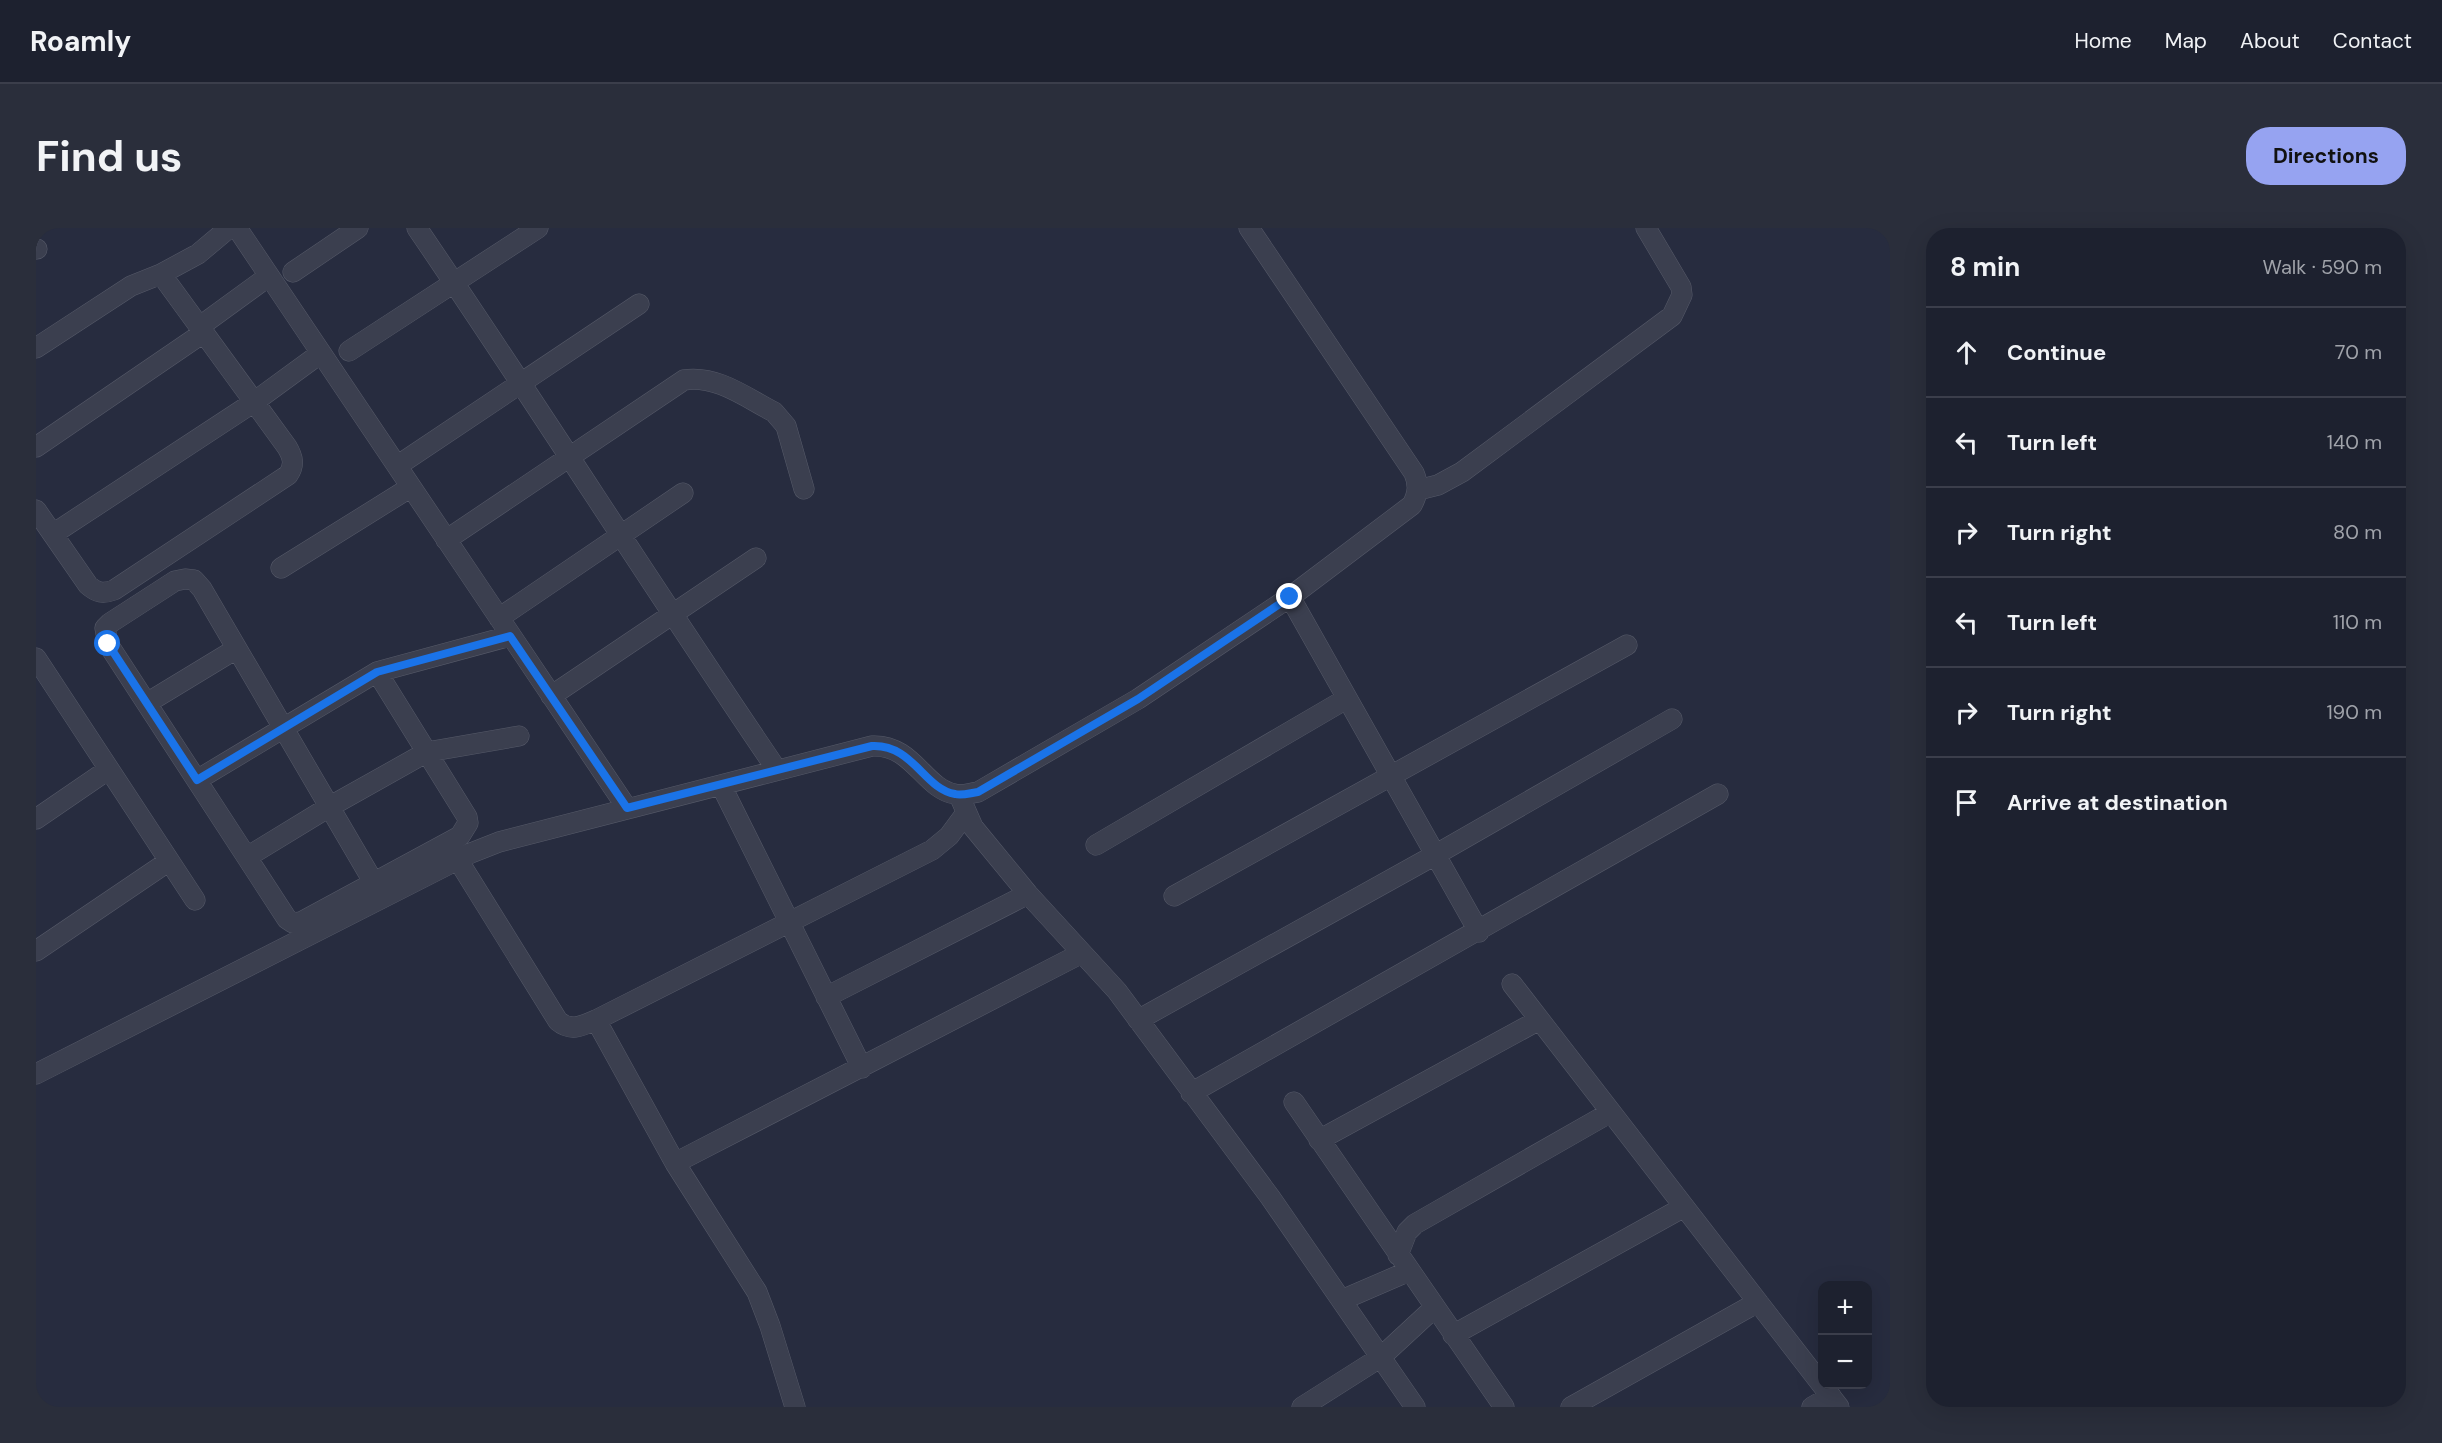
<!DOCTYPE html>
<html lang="en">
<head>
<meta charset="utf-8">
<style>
	body { margin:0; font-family:"DM Sans",sans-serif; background:#2a2e3b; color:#f1f3f6 }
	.controls { position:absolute; right:18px; bottom:18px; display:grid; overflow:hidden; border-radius:12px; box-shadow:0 6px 24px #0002 }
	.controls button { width:54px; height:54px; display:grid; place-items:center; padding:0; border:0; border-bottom:2px solid #3b3e4b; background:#1d212f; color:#f1f3f6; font:30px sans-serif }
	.stop { position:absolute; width:18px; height:18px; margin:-14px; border:4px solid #1a73e8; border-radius:50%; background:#fff }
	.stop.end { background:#1a73e8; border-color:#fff; box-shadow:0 2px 6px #0008 }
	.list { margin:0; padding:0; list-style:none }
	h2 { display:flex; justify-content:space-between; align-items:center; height:78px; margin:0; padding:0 24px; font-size:26px }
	h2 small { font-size:20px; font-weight:400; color:#a0a3aa }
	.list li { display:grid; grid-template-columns:39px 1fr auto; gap:18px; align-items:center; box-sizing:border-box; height:90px; padding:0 24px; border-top:2px solid #3b3e4b }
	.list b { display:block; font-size:22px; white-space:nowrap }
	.list em { font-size:20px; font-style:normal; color:#a0a3aa }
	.icon { flex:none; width:33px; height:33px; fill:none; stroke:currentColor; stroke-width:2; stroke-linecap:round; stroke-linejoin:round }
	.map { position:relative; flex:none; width:1854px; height:1179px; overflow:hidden; border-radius:24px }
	header { display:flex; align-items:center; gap:36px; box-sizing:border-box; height:84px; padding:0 30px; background:#1d212f; border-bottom:2px solid #3b3e4b }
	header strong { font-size:28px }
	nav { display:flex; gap:33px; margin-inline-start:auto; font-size:21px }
	.intro { display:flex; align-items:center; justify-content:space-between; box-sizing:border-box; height:144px; padding:0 36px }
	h1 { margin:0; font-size:42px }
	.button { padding:15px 27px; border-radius:24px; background:#96a3f1; color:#111; font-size:21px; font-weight:700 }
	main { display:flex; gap:36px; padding:0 36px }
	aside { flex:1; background:#1d212f; border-radius:24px; box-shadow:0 6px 24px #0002 }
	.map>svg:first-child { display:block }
</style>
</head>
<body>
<header>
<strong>Roamly</strong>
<nav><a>Home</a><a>Map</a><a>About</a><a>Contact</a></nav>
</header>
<div class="intro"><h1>Find us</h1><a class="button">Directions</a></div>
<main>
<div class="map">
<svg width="1854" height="1179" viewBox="0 0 1854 1179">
	<rect width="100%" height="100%" fill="#272c3f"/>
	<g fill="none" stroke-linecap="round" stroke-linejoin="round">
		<defs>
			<path id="street" d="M 201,0 L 591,580
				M 381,0 C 503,179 619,363 741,542
				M 0,21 L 1,21
				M 257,44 L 322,0
				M 163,99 L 233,48
				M 0,120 L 95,58 L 125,46 L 162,26 L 193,0
				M 313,123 L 502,0
				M 0,219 L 167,105
				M 361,238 L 603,76
				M 1382,262 L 1402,257 L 1426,244 L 1636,88 L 1646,67 L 1645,59 L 1610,0
				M 0,282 L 52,357 C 61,365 67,366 78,362 L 252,247 C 259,237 257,229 251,219 L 125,46
				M 17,306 L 218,174 L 285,125
				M 410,312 L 648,152 C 681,147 709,169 738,184 L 750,198 L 768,261
				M 245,340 L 375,259
				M 1254,369 L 1443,704
				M 463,390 L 647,265
				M 0,430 L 159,672
				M 515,468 L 720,330
				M 111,475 L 200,421
				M 161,552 L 341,444 L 474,408
				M 685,557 L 826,840
				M 923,567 L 937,599 L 992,666 L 1081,763 L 1234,969 L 1379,1179
				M 0,591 L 73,541
				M 1060,617 L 1310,471
				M 211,629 L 293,579 L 391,524 L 483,508
				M 422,632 L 522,793 C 535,804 546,798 560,792 L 896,622 L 913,608 L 930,585
				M 338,655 L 166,361 L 158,352 L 149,351 L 139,353 L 74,395 L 69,400 L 72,416 L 251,691 L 257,695 L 265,694 L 424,608 L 432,595 L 431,589 L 341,444
				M 1138,668 L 1591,417
				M 0,723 L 133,633
				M 1476,756 L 1803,1179
				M 790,769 L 992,666
				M 560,792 L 639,935 L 721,1064 L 734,1098 L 759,1179
				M 1102,792 L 1399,627 L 1636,491
				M 0,846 L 435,625 L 463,614 L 836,518 C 877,516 888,561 919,566 C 926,568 934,565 942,564 L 1102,471 L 1254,369 L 1376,277 C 1382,266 1383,257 1378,245 L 1213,0
				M 1155,865 L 1682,566
				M 1258,874 L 1468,1179
				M 1283,912 L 1503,792
				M 639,935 L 1046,725
				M 1362,1027 L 1371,1004 L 1379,996 L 1575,884
				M 1306,1072 L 1373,1043
				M 1417,1107 L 1648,979
				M 1266,1179 L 1345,1129 L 1398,1080
				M 1535,1179 L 1722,1074
				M 1776,1179 L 1795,1168"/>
		</defs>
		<use href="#street" stroke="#565a69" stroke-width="21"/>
		<use href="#street" stroke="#3b3f4f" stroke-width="20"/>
	</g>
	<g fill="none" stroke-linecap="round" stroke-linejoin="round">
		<path stroke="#1a73e8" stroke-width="8" d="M 72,416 L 161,552 L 341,444 L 474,408 L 591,580 L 836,518 C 877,516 888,561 919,566 C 926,568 934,565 942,564 L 1102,471 L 1254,369"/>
	</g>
</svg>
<div class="controls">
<button>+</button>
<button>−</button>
</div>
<div class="stop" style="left:72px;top:416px"></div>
<div class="stop end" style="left:1254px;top:369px"></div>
</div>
<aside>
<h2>8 min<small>Walk · 590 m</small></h2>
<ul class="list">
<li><svg class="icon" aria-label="ahead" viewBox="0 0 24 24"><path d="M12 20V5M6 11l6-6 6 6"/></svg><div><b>Continue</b></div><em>70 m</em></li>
<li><svg class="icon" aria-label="left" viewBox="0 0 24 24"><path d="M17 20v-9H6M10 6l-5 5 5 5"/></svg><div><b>Turn left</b></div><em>140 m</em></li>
<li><svg class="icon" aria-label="right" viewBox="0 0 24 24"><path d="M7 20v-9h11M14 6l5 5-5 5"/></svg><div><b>Turn right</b></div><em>80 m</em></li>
<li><svg class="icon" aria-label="left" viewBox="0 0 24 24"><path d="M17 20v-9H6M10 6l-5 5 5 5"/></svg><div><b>Turn left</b></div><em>110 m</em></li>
<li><svg class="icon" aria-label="right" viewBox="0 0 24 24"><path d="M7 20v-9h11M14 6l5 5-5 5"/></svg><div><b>Turn right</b></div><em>190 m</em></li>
<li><svg class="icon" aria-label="arrive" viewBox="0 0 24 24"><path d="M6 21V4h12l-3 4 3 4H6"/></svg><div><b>Arrive at destination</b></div></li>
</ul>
</aside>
</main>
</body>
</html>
